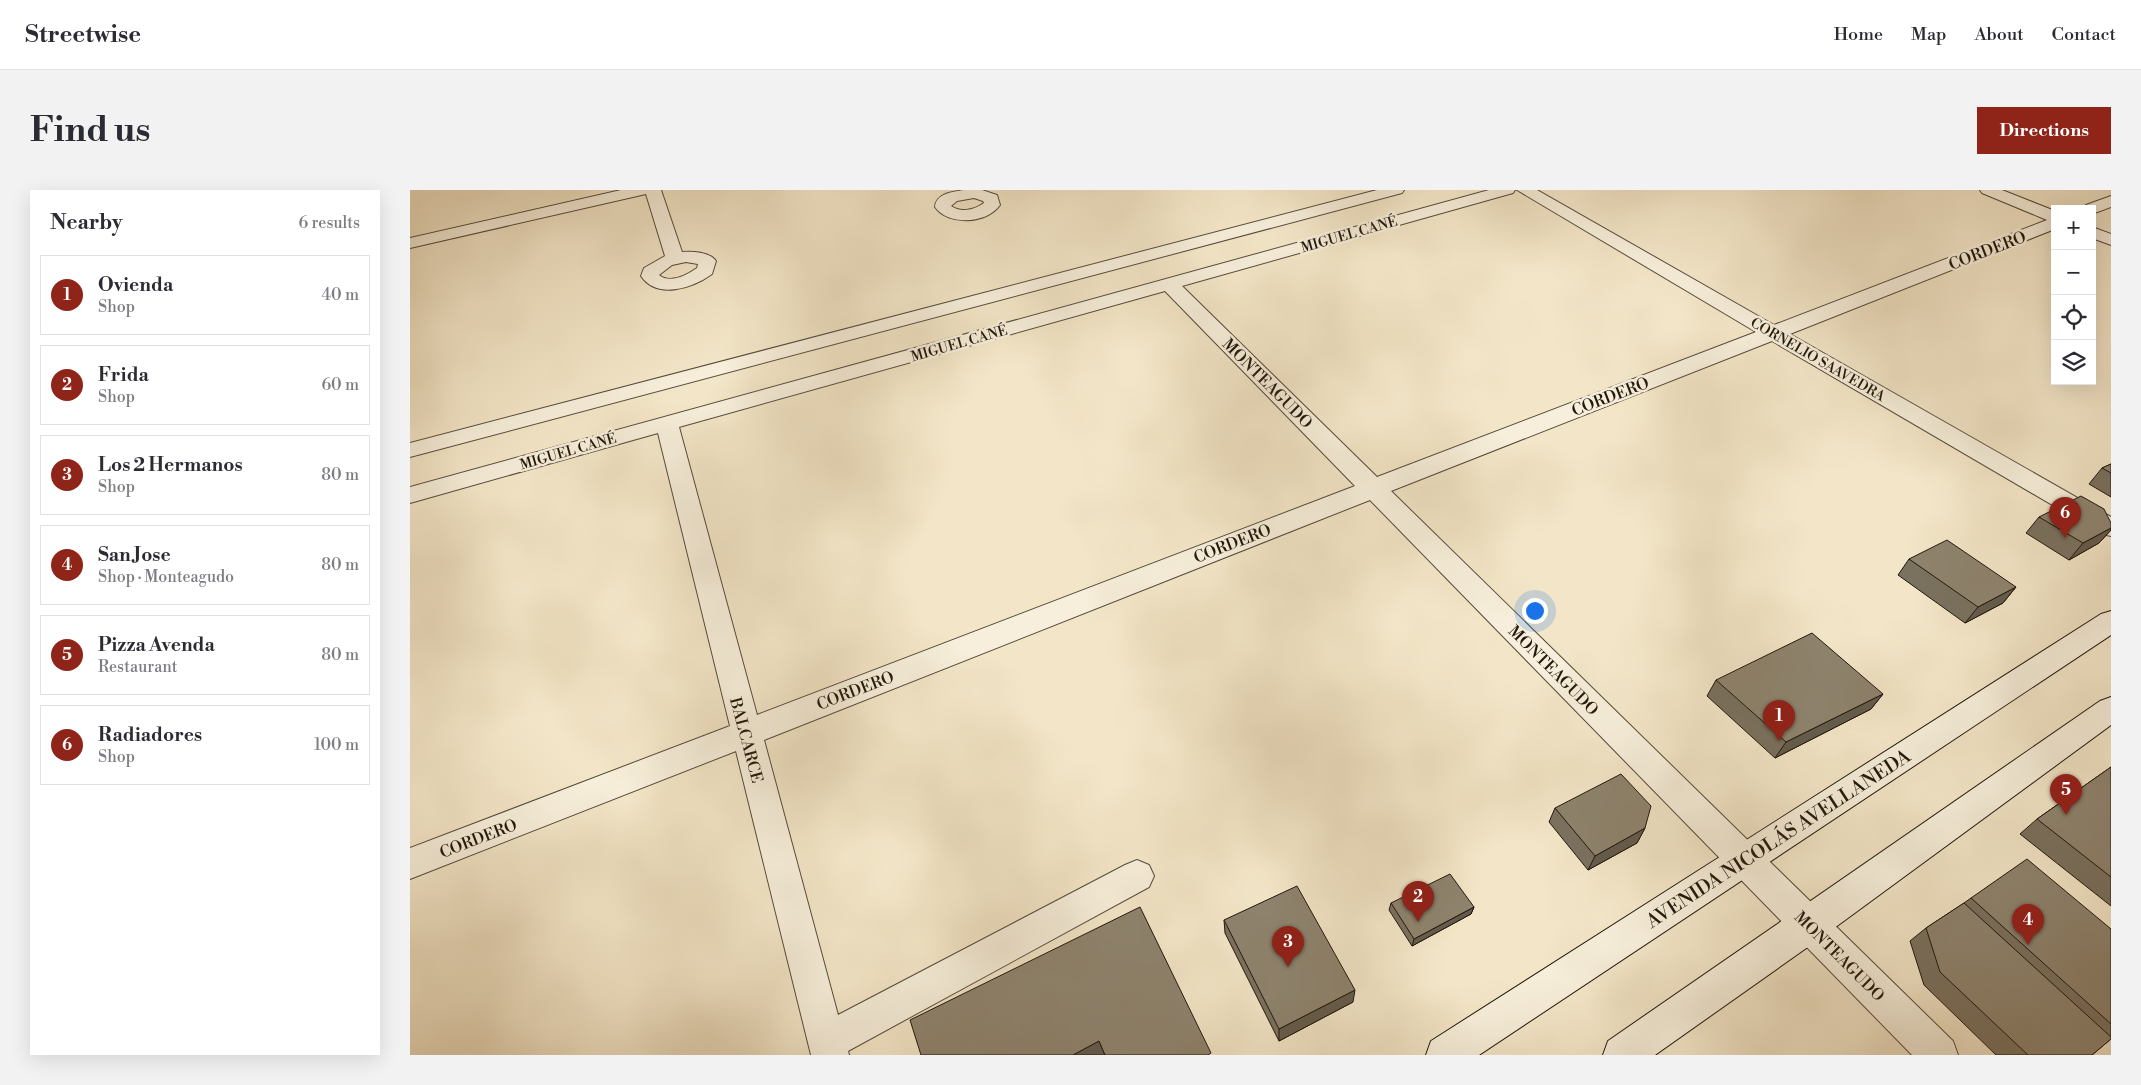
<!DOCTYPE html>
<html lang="en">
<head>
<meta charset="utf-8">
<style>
	body { margin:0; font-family:"Libre Bodoni",serif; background:#f2f2f3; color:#2b2b33 }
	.controls { position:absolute; right:15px; top:15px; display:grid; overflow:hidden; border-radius:0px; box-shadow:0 5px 20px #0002 }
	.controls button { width:45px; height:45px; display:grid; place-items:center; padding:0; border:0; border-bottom:1px solid #e1e1e2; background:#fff; color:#2b2b33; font:25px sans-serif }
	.you { position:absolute; left:1124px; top:420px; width:18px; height:18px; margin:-12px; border:4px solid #fff; border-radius:50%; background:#1a73e8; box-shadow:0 0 0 8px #1a73e833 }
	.badge { display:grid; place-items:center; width:32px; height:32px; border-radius:50%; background:#8f2418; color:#fff; font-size:16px; font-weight:700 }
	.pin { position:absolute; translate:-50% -41px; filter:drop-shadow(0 1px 2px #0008) }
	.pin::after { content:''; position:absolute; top:26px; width:18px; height:15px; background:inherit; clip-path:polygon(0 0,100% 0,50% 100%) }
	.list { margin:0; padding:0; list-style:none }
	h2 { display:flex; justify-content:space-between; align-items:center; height:65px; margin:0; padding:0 20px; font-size:21px }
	h2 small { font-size:16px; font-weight:400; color:#7c7c81 }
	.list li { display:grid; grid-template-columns:32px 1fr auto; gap:15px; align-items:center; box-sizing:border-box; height:80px; margin:0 10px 10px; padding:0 10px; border:1px solid #e1e1e2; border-radius:0px }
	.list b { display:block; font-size:19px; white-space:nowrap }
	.list p { margin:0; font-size:16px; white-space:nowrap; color:#7c7c81 }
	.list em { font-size:16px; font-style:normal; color:#7c7c81 }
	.icon { flex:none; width:28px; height:28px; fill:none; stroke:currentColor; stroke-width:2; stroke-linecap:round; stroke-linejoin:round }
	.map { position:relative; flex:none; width:1701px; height:865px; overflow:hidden; border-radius:0px }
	header { display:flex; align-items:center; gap:30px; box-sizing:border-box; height:70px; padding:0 25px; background:#fff; border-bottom:1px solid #e1e1e2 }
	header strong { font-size:24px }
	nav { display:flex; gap:28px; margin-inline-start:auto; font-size:18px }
	.intro { display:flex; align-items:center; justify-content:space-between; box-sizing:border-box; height:120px; padding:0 30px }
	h1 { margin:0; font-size:35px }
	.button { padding:12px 22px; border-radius:0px; background:#8f2418; color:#fff; font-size:18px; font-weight:700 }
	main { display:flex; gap:30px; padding:0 30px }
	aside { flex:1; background:#fff; border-radius:0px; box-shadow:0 5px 20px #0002 }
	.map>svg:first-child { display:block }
</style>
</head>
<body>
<header>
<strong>Streetwise</strong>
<nav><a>Home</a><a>Map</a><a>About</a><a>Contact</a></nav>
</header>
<div class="intro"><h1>Find us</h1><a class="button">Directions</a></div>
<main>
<aside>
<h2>Nearby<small>6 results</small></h2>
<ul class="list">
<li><span class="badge">1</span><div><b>Ovienda</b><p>Shop</p></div><em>40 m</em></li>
<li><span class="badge">2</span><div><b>Frida</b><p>Shop</p></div><em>60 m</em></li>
<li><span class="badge">3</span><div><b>Los 2 Hermanos</b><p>Shop</p></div><em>80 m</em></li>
<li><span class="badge">4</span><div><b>San Jose</b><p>Shop · Monteagudo</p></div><em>80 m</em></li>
<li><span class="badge">5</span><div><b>Pizza Avenda</b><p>Restaurant</p></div><em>80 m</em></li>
<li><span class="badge">6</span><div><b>Radiadores</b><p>Shop</p></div><em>100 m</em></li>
</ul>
</aside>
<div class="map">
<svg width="1701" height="865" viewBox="0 0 1701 865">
	<rect width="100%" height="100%" fill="#f3e6c8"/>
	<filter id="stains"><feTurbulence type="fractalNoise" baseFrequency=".004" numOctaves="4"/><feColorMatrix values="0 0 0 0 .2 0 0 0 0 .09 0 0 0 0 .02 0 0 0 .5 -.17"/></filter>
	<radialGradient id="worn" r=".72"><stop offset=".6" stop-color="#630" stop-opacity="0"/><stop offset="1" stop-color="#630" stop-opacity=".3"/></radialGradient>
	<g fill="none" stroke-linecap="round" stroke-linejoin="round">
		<defs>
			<path id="street" d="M 211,0 L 251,0 L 272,62 C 282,61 300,62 306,71 L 302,84 C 283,98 247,110 231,86 L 234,78 L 255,66 L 236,4 L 0,58 L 0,48 ZM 276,72 L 288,74 L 287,78 C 277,85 260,94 249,85 L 262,75 Z
				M 554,0 L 572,0 L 587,5 L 590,15 C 577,34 538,36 525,17 C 526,3 543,2 554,0 ZM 564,8 L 573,11 L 574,13 C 564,20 551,23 541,16 L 547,11 Z
				M 967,0 L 994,0 L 992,3 L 0,267 L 0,253 Z
				M 1079,0 L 1105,0 L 1103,3 L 772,96 L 967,287 L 1346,142 L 1107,0 L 1127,0 L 1364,135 L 1637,30 L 1572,3 L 1570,0 L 1592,0 L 1645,21 L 1645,39 L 1380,144 L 1701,327 L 1701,346 L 1692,344 L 1362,151 L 981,301 L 1543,851 L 1548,865 L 1502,865 L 960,310 L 354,550 L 428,825 L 715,675 L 727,670 L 739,675 L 744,686 L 739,697 L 438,861 L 439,865 L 401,865 L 326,561 L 0,689 L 0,658 L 320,536 L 248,243 L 0,313 L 0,297 ZM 755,101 L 945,296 L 347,525 L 269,237 Z
				M 1701,6 L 1701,17 L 1682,24 L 1682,19 L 1674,19 L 1676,15 Z
				M 1682,37 L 1701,44 L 1701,55 L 1682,48 Z"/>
			<path id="secondary" d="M 1701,421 L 1701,445 L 1069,865 L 1016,865 L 1021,851 L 1691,424 Z
				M 1701,507 L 1701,535 L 1412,747 L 1245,865 L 1193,865 L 1198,851 L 1690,511 Z"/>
		</defs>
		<use href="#street" stroke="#564b3b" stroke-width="2"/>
		<use href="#secondary" stroke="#21170c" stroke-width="2"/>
		<use href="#street" fill="#f7efdb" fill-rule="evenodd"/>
		<use href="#secondary" fill="#f7efdb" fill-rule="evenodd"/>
	</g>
	<path fill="#7a715f" stroke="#21170c" d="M 1701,274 L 1701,307 L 1679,294 L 1692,278 Z
		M 1629,327 L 1701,333 L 1701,340 L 1689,353 L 1659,370 L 1616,343 Z
		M 1499,369 L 1606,397 L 1593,413 L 1555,433 L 1488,385 Z
		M 1306,490 L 1473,504 L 1461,519 L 1365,568 L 1297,506 Z
		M 1701,577 L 1701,716 L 1610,644 L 1627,629 Z
		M 1145,618 L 1235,638 L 1227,653 L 1178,680 L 1139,632 Z
		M 1561,708 L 1701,739 L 1701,849 L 1682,865 L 1586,865 L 1514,795 L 1500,751 L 1516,738 L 1554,713 Z
		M 981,713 L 1064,717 L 1061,724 L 1002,756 L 979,720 Z
		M 814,730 L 943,812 L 869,851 L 815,743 Z"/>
	<path fill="#635c4d" stroke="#21170c" d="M 1701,338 L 1701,340 L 1689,353 L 1659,370 L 1673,353 Z
		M 1606,397 L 1593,413 L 1555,433 L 1568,417 Z
		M 1473,504 L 1461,519 L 1365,568 L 1376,552 Z
		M 1235,638 L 1227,653 L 1178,680 L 1185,666 Z
		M 1064,717 L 1061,724 L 1002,756 L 1004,749 Z
		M 945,800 L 943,812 L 869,851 L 869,839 Z
		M 689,851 L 695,865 L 663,865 Z"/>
	<path fill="#8e836e" stroke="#21170c" d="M 1701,274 L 1701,283 L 1692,278 Z
		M 1671,306 L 1694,319 L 1701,333 L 1701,338 L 1673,353 L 1629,327 Z
		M 1537,350 L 1606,397 L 1568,417 L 1499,369 Z
		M 1402,443 L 1473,504 L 1376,552 L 1306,490 Z
		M 1701,577 L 1701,687 L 1627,629 Z
		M 1211,584 L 1241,616 L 1235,638 L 1185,666 L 1145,618 Z
		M 1617,669 L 1701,739 L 1701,834 L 1561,708 Z
		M 1040,684 L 1064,717 L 1004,749 L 981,713 Z
		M 887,696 L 945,800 L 869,839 L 814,730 Z
		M 1554,713 L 1701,847 L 1701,849 L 1682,865 L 1618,865 L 1530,782 L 1516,738 Z
		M 730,717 L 801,863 L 798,865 L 695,865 L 689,851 L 663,865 L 511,865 L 500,830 Z"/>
	<g text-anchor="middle" stroke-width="5" stroke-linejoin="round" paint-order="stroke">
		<g font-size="14" fill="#21170c" stroke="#f7efdb">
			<text transform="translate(939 44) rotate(-16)" y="5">MIGUEL CANÉ</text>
			<text transform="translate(549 153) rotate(-16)" y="5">MIGUEL CANÉ</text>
			<text transform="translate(1408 169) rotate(30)" y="5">CORNELIO SAAVEDRA</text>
			<text transform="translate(158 261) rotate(-16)" y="5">MIGUEL CANÉ</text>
		</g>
		<g font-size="16" fill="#21170c" stroke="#f7efdb">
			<text transform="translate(1577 60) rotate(-21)" y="6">CORDERO</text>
			<text transform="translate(858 193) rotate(45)" y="6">MONTEAGUDO</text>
			<text transform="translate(1200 206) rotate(-21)" y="6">CORDERO</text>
			<text transform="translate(822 353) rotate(-21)" y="6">CORDERO</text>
			<text transform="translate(1144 480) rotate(45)" y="6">MONTEAGUDO</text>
			<text transform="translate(445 500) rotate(-21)" y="6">CORDERO</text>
			<text transform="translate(337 550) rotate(75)" y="6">BALCARCE</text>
			<text transform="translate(68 648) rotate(-21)" y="6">CORDERO</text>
			<text transform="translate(1430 766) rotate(45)" y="6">MONTEAGUDO</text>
		</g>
		<g font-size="19" fill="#21170c" stroke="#f7efdb">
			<text transform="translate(1368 648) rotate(-33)" y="7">AVENIDA NICOLÁS AVELLANEDA</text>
		</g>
	</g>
	<rect width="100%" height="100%" filter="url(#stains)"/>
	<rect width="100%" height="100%" fill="url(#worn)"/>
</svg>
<div class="controls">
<button>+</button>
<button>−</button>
<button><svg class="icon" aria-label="locate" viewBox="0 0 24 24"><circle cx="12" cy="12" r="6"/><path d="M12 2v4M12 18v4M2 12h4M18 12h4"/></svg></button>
<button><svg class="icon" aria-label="layers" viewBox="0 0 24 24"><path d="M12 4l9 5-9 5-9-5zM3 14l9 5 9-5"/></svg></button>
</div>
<div class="you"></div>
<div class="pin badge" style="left:1369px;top:551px">1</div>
<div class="pin badge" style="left:1008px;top:732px">2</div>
<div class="pin badge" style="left:878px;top:777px">3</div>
<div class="pin badge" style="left:1618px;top:755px">4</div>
<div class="pin badge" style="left:1656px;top:625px">5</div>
<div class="pin badge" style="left:1655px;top:348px">6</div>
</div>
</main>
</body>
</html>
